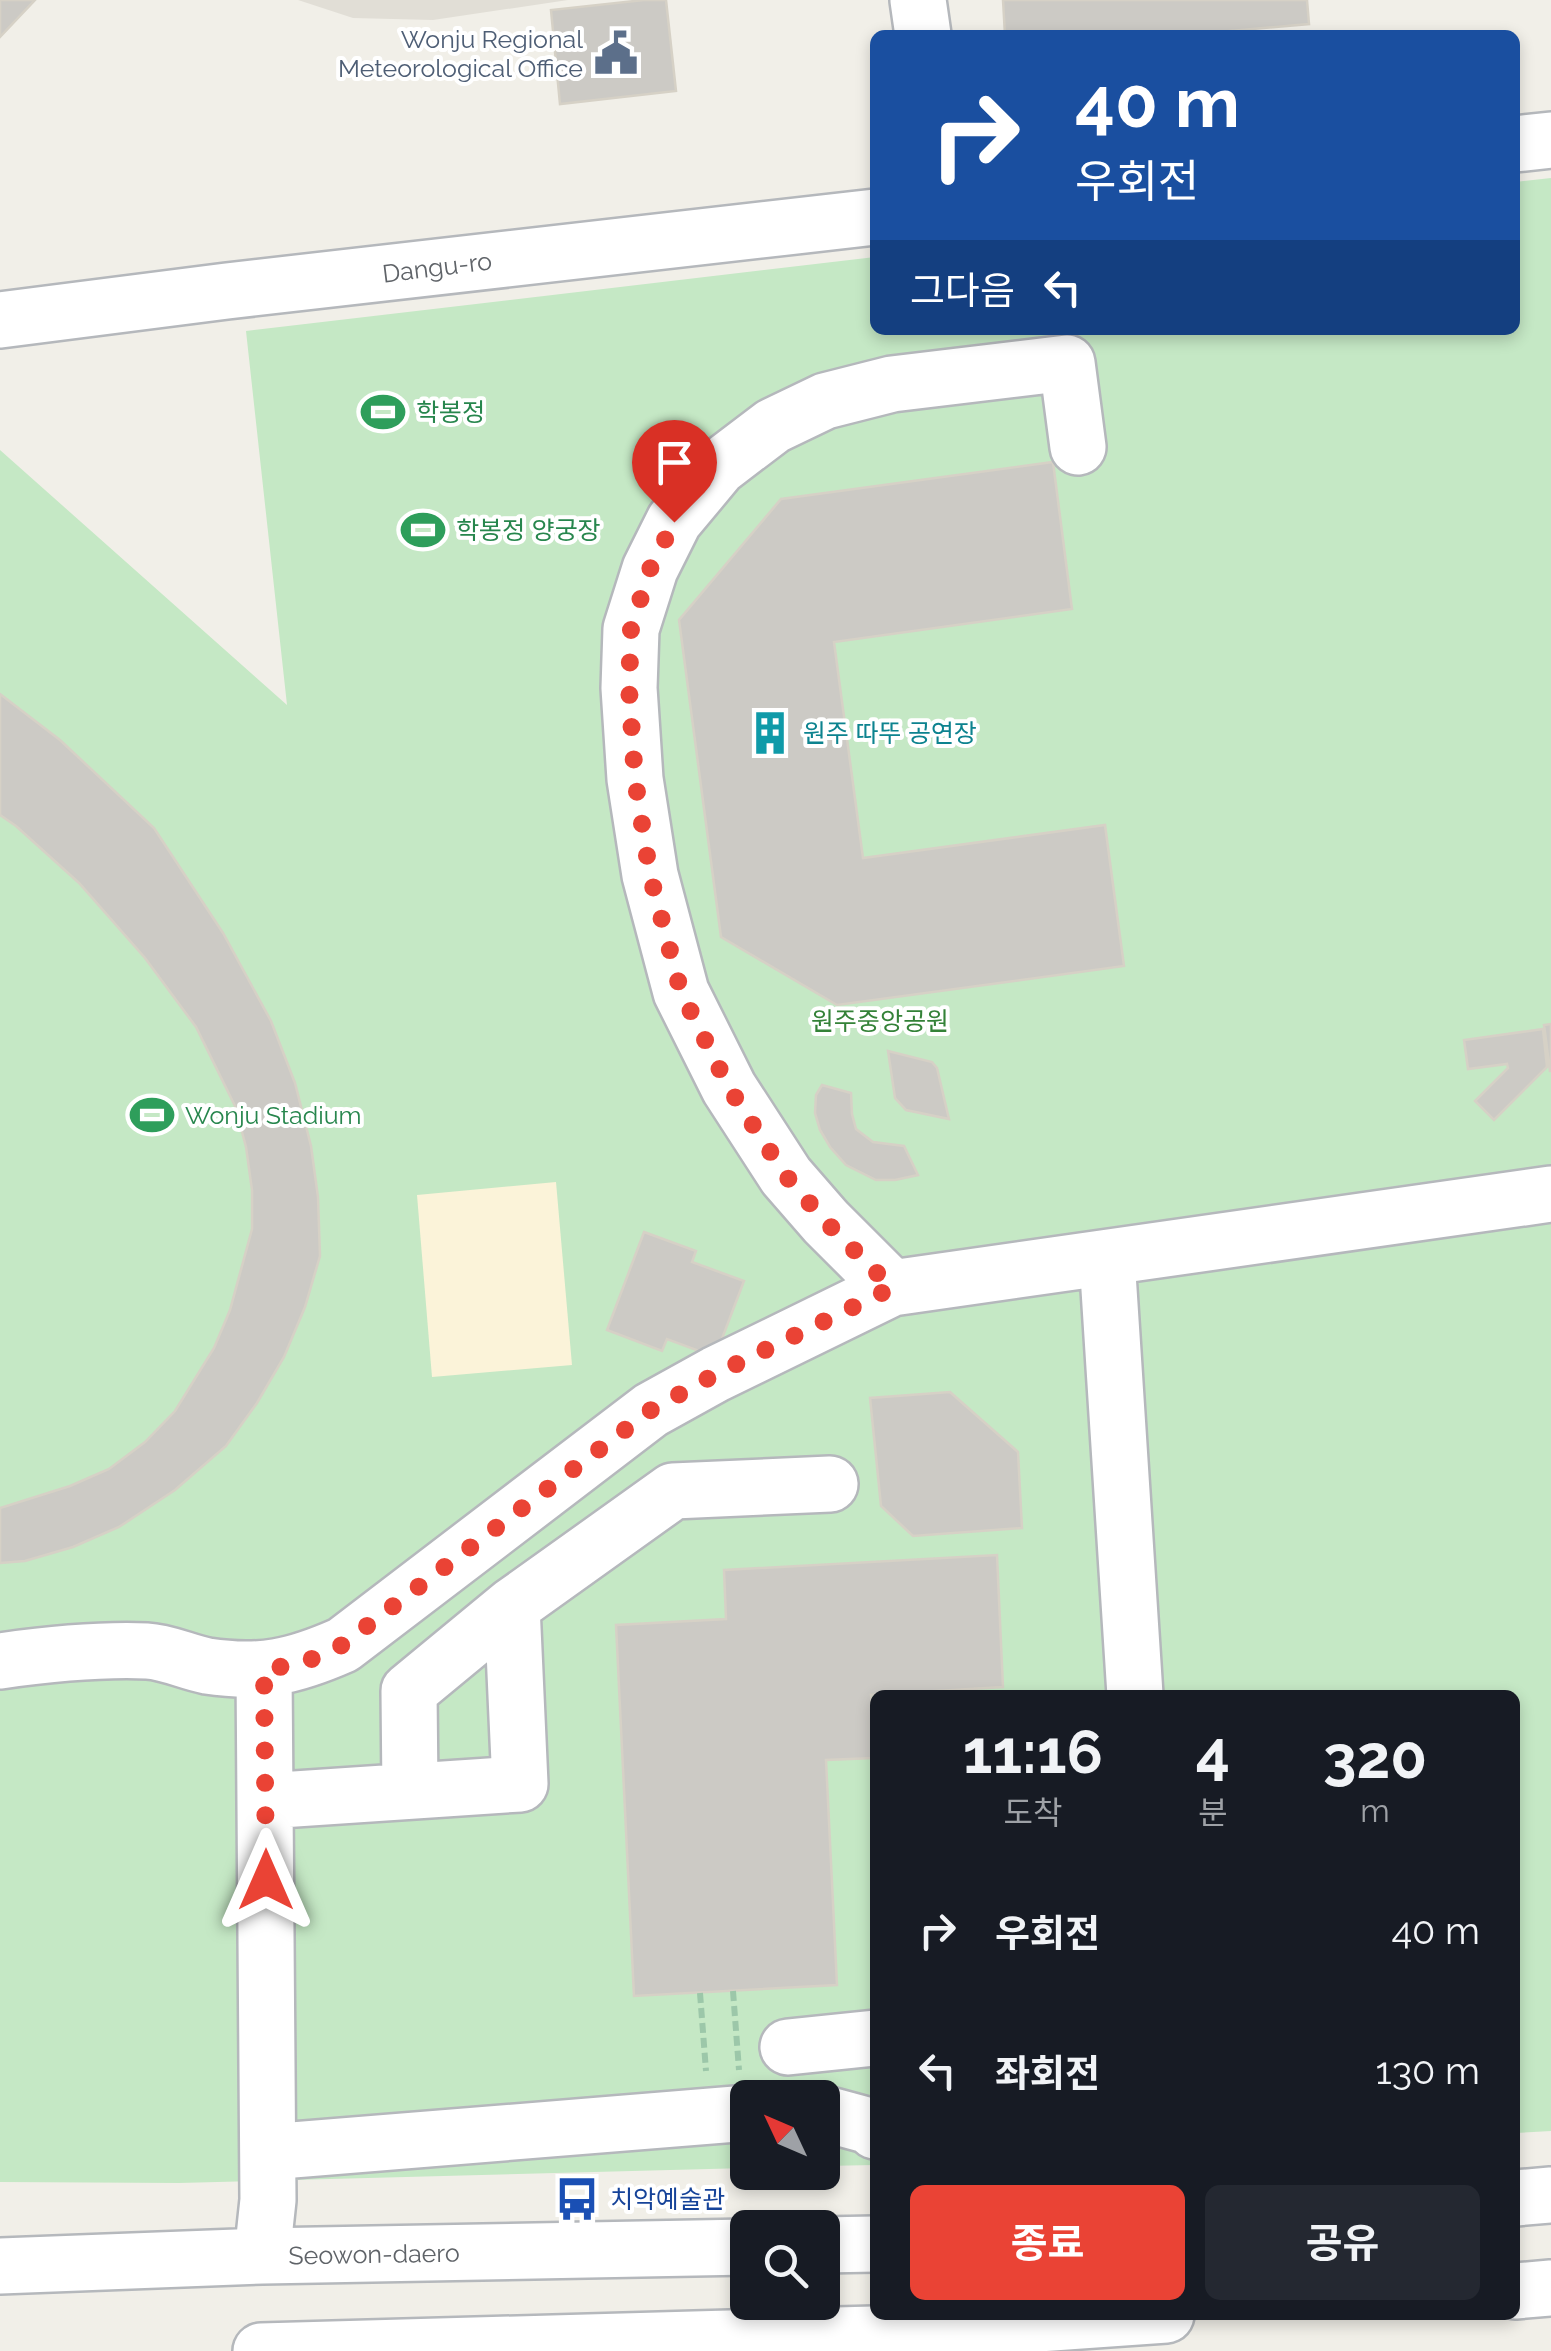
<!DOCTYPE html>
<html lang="ko">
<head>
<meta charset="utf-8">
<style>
	body { margin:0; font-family:Raleway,"Noto Sans KR",sans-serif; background:#242831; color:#f1f3f6; height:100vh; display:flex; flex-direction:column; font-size:38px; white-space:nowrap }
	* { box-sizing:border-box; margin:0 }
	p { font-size:32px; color:#9ea1a6 }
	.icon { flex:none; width:55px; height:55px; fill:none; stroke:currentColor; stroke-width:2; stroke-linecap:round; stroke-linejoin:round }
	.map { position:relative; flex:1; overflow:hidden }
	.side { position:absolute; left:870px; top:1690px; width:650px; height:630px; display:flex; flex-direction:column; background:#171b24; border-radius:15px; box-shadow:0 5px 15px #0003 }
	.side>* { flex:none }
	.top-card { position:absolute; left:870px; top:30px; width:650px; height:305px; border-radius:15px; box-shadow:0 5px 15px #0003; background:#1a4fa0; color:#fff; overflow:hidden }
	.needle { width:65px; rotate:314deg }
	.controls { position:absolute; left:730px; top:2080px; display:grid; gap:20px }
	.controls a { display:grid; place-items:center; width:110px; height:110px; border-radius:15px; background:#171b24; box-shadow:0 5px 15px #0003; font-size:50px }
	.pin { position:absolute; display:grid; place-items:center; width:85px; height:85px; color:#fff; margin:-102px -42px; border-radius:50% 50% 50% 0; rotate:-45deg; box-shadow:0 0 10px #0007 }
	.pin .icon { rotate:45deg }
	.me { position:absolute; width:110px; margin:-55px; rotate:0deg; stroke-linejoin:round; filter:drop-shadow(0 0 8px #0008) }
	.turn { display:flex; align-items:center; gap:35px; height:210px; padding:0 40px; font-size:45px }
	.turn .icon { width:130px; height:130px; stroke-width:2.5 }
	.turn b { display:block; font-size:70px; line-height:85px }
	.then { display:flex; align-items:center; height:95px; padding:0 40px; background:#0003; gap:20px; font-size:38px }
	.eta { display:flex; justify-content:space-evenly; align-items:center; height:170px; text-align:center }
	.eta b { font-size:60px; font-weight:700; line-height:70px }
	.button { display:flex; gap:20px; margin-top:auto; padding:20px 40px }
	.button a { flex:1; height:115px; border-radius:15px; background:#ea4335; color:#fff; font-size:40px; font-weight:700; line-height:115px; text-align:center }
	.button a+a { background:#242831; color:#f1f3f6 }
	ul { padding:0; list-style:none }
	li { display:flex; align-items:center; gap:30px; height:140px; padding:0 40px }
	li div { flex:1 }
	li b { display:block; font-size:38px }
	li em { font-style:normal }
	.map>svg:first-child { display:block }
</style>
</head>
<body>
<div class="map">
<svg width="1551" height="2351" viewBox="0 0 1551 2351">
	<rect width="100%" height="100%" fill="#f1efe8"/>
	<path fill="#e1ded6" d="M298 0H568L433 20 353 18Z"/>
	<path fill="#c5e8c5" d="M1551 178V2131L1515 2133V1695H875V2165L823 2166 822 2098H748L747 2168 179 2183 0 2182V450L287 705 246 331 875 257V330H1515V182Z"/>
	<path fill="#fbf3d9" d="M556 1182 572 1365 432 1377 417 1195Z"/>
	<path fill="#cccac5" stroke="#d6d1c6" stroke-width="2.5" d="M0 0H35L0 37Z
		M644 0H666L676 91 560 104 551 10Z
		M1003 0H1307L1309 24 1185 35H1005Z
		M1053 462 1072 609 834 642 863 858 1105 825 1124 966 837 1005 721 937 679 620 781 499Z
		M0 694 60 740 154 828 223 933 271 1021 295 1083 311 1146 318 1197 320 1256 305 1307 284 1357 257 1403 226 1446 175 1490 119 1527 73 1547 25 1561 0 1563V1508L70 1486 109 1469 145 1442 175 1411 214 1348 230 1310 252 1229V1190L246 1147 235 1106 196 1027 145 958 79 883 16 826 0 815Z
		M1551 1024V1071H1550L1544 1025Z
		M1543 1029 1547 1067 1494 1120 1475 1101 1508 1068 1507 1064 1468 1069 1464 1040Z
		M888 1051 932 1062 937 1068 949 1119 906 1110 895 1098Z
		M822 1085 851 1093 852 1114 856 1129 873 1142 904 1146 918 1175 895 1180H876L846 1165 830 1147 820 1130 815 1113 816 1095Z
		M644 1232 696 1251 692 1262 744 1281 715 1357 667 1339 662 1351 607 1330Z
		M950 1392 1018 1452 1022 1528 913 1536 881 1506 870 1398Z
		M997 1555 1003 1687 871 1695 874 1758 826 1760 837 1985 634 1996 616 1625 726 1619 724 1570Z"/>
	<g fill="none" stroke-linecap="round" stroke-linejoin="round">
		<g stroke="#b5b8bc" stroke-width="60">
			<path id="minor" d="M918 0 923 35
				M1515 144 1551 140
				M0 320 227 291 875 217
				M1107 1258 1135 1695
				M892 1288 826 1222 786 1176 729 1088 681 992 650 875 635 779 629 688 631 629 650 569 674 521 719 467 773 426 825 401 892 384 1067 363 1078 447
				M0 1661C49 1654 97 1649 147 1651 167 1652 187 1662 207 1666 261 1674 293 1667 343 1645L651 1410 716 1374 892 1288 1551 1194
				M410 1791 409 1691 512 1606
				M265 1801 520 1784 512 1606 673 1491 830 1484
				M788 2047 875 2038
				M822 2113 870 2126 875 2131
				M268 2152 748 2113
				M1515 2198 1551 2195
				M822 2245 875 2244
				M262 2256 268 2200 264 1670
				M0 2266 262 2256 748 2247
				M1515 2291 1551 2288
				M261 2351 911 2333 1166 2315"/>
		</g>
		<path stroke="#9cc7a9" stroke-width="6" stroke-dasharray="10 5" stroke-linecap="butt" d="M733 1991 739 2070
			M700 1993 706 2071"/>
		<use href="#minor" stroke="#fff" stroke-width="55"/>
	</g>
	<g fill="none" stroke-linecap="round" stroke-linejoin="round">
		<path stroke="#ea4335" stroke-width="18" stroke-dasharray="0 32.4" d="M266 1880 264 1670 305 1662 342 1645 651 1410 716 1374 892 1288 826 1222 786 1176 729 1088 681 992 650 875 635 779 629 688 631 629 650 569 674 522"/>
	</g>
	<defs>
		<g id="civic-bare" transform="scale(3.45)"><path d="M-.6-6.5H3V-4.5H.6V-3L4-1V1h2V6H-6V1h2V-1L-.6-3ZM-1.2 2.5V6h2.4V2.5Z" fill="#5c6f8a" stroke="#fff" stroke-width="2.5" paint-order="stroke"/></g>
		<g id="stadium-bare" transform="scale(3.45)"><path d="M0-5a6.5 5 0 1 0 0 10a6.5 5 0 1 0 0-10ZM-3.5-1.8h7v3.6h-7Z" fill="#2e9e5b" stroke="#fff" stroke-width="2.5" paint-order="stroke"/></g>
		<g id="building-bare" transform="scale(3.45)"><path d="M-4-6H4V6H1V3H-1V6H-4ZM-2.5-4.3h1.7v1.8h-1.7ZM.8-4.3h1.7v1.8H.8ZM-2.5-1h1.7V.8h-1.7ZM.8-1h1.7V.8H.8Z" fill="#0f9aa8" stroke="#fff" stroke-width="2.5" paint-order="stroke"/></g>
		<g id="bus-bare" transform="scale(3.45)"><path d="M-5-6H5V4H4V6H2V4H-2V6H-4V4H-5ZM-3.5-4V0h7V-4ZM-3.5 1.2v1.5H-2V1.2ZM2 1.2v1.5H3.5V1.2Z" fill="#1a4fb4" stroke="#fff" stroke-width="2.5" paint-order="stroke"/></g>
	</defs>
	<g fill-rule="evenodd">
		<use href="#civic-bare" x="616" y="53"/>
		<use href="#stadium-bare" x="383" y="412"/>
		<use href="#stadium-bare" x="423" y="530"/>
		<use href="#building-bare" x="770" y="733"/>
		<use href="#stadium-bare" x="152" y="1115"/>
		<use href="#bus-bare" x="577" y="2199"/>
	</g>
	<g text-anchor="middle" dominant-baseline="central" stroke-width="8" stroke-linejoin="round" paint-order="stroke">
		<g font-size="25" fill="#4e5e75" stroke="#fff" text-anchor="end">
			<text x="583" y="39">Wonju Regional<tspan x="583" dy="29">Meteorological Office</tspan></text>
		</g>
		<g font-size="25" fill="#5f6368" stroke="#fff">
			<text transform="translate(437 267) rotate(-7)">Dangu-ro</text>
			<text transform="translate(374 2254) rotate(-1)">Seowon-daero</text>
		</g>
		<g font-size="25" fill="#27864d" stroke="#fff" text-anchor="start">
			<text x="416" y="412">학봉정</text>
			<text x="456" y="530">학봉정 양궁장</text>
			<text x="185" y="1115">Wonju Stadium</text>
		</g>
		<g font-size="25" fill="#0d838f" stroke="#fff" text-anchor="start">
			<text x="803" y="733">원주 따뚜 공연장</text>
		</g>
		<g font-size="25" fill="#348238" stroke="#fff">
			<text x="880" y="1021">원주중앙공원</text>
		</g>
		<g font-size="25" fill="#164399" stroke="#fff" text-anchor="start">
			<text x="610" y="2199">치악예술관</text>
		</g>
	</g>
</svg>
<div class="controls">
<a><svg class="needle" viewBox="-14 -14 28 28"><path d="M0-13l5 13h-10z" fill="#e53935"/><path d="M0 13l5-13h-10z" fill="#9ea1a6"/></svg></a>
<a><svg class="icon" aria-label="search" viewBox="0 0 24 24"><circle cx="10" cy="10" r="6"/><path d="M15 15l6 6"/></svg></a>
</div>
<div class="pin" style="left:674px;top:522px;background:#d93025"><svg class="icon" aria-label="arrive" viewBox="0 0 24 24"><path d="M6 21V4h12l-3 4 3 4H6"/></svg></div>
<svg class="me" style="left:266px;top:1880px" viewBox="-20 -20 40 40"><path d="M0-17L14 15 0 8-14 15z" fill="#ea4335" stroke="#fff" stroke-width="4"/></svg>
<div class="top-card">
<div class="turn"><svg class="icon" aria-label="right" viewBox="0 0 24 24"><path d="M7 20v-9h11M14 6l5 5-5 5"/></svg><div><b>40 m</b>우회전</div></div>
<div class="then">그다음<svg class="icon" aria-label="left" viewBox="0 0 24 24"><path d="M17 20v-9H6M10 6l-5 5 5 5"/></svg></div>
</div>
<section class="side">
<div class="eta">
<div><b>11:16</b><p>도착</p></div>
<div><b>4</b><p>분</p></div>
<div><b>320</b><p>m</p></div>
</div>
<ul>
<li><svg class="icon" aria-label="right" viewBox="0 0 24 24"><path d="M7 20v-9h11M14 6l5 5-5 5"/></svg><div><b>우회전</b></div><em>40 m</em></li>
<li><svg class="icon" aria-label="left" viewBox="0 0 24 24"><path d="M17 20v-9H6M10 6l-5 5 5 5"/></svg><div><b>좌회전</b></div><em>130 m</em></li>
</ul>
<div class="button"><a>종료</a><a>공유</a></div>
</section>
</div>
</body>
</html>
